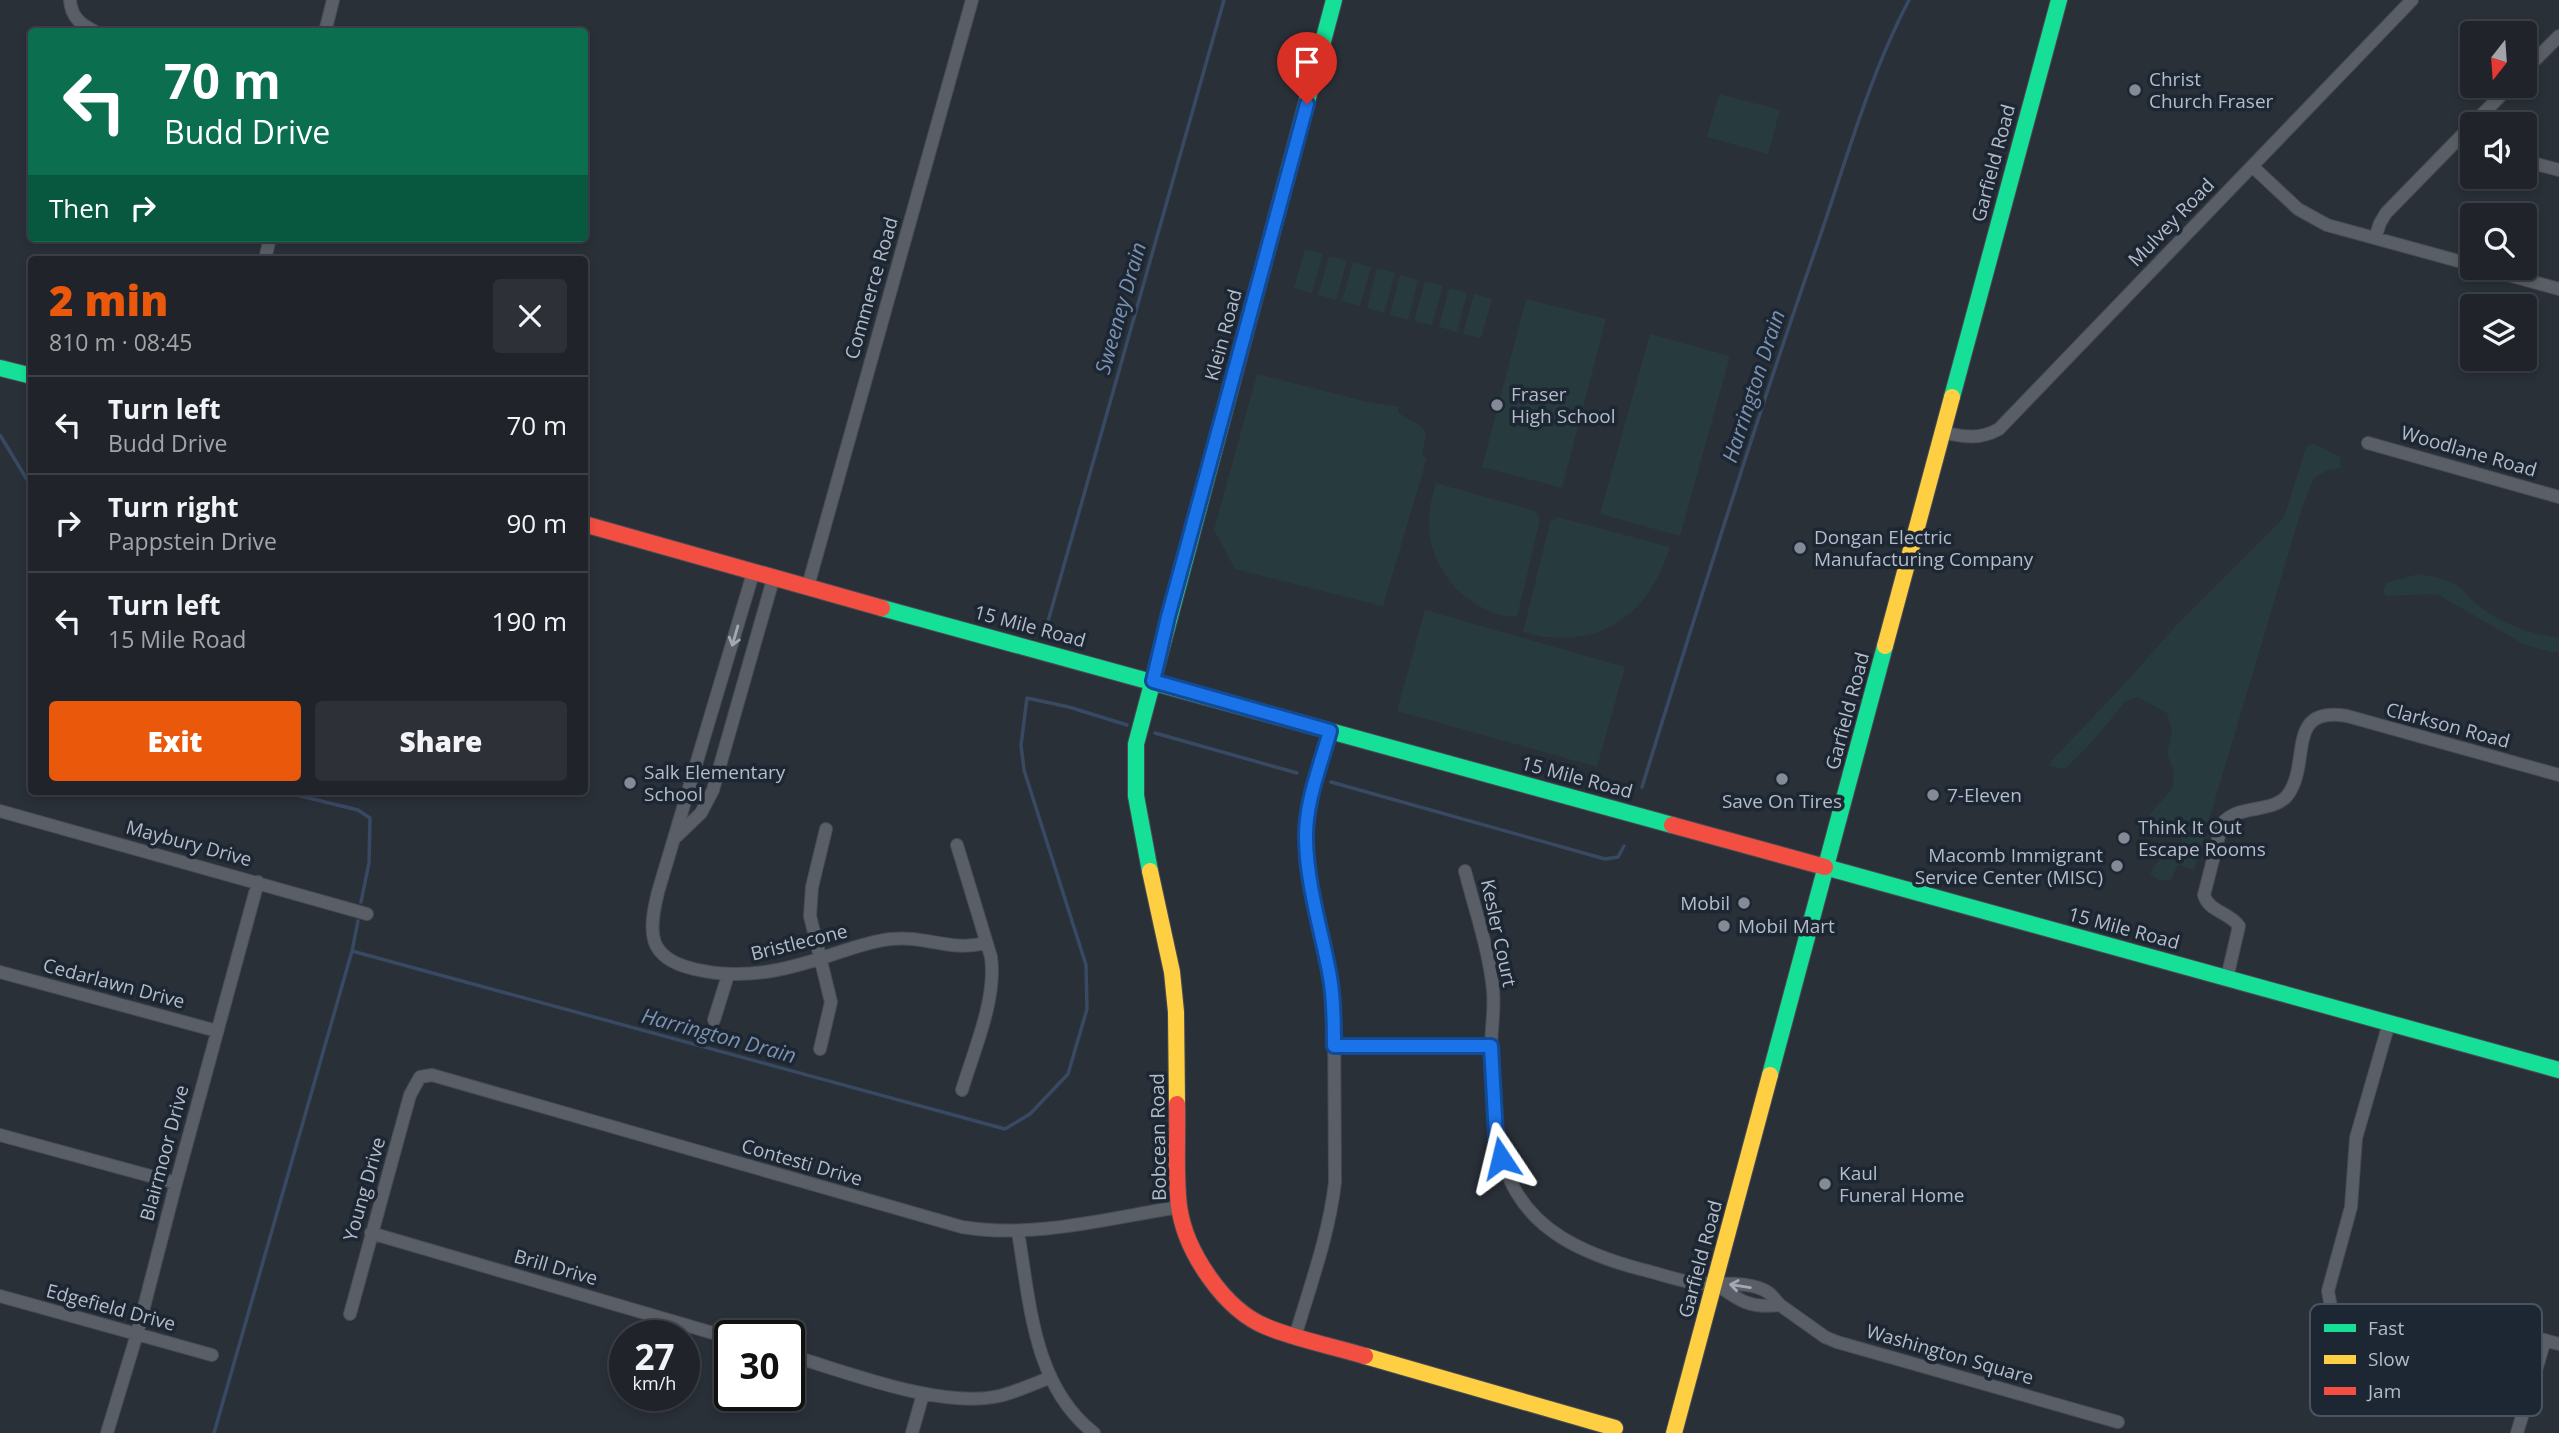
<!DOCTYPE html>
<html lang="en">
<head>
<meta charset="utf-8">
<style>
	body { margin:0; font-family:"Open Sans",sans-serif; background:#2d3036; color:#f1f3f6; height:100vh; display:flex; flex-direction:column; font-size:26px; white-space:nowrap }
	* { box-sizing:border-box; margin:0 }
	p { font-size:23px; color:#a2a4a8 }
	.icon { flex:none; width:38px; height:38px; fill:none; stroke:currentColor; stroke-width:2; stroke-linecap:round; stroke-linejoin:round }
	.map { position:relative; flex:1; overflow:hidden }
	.panel { position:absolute; left:28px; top:256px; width:560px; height:539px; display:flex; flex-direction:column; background:#20242a; border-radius:7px; box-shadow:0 4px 10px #0003,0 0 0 2px #3d4147 }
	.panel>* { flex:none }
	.hud { position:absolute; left:28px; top:28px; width:560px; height:214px; border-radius:7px; box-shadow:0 4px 10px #0003,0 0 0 2px #3d4147; background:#0b6e4f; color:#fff; overflow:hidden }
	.needle { width:46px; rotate:197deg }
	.buttons { position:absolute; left:2460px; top:21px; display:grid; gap:14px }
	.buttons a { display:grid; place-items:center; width:77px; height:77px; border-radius:7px; background:#20242a; box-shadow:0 4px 10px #0003,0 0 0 2px #3d4147; font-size:35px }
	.speed { position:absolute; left:609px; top:1320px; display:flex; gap:14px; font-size:35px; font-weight:700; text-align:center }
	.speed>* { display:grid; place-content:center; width:91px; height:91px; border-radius:50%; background:#20242a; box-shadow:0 4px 10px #0003,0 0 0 2px #3d4147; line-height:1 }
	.speed small { font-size:18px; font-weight:400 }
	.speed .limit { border:4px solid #111; border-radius:10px; background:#fff; color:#111 }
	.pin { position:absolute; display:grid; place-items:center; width:60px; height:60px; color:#fff; margin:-72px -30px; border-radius:50% 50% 50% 0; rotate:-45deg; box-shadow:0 0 7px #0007 }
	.pin .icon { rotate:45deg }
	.me { position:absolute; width:77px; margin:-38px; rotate:350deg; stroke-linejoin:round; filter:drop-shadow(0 0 5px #0008) }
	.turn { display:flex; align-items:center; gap:24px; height:147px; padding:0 21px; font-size:32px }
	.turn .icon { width:91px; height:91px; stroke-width:2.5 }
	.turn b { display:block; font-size:49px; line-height:60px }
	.then { display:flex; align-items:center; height:66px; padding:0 21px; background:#0003; gap:14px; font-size:26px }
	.round { display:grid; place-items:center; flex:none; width:74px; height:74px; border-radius:7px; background:#2d3036 }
	.overview { display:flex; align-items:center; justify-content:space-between; height:119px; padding:0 21px }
	h1 { font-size:42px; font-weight:800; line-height:52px; color:#ea580c }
	.button { display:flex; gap:14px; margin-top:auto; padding:14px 21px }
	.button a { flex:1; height:80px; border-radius:7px; background:#ea580c; color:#fff; font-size:28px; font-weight:800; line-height:80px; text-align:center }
	.button a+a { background:#2d3036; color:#f1f3f6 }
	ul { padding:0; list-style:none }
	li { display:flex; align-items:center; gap:21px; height:98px; padding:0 21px; border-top:2px solid #3d4147 }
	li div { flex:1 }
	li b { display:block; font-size:26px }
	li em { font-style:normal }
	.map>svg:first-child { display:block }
</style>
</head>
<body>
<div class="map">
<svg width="2559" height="1433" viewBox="0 0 2559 1433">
	<rect width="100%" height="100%" fill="#2a3038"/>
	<path fill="#273a3e" d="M1719 94 1780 110 1768 154 1707 137Z
		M1305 249 1323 254 1312 293 1294 288Z
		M1329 256 1347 261 1336 300 1318 295Z
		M1353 262 1371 267 1360 306 1342 301Z
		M1377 268 1395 273 1384 313 1367 308Z
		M1400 275 1418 280 1408 320 1390 315Z
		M1425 281 1443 286 1432 325 1414 321Z
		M1449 288 1467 293 1457 332 1439 327Z
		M1474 294 1492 299 1481 338 1463 334Z
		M1526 299 1606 319 1562 488 1482 467Z
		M1650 334 1730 356 1680 536 1600 514Z
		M1257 374 1372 403 1399 407 1398 412C1408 421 1418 421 1426 432L1422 456 1427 458 1383 606 1235 569 1214 530Z
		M2313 443 2340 457 2341 468 2328 470 2314 478 2302 508 2194 870 2178 864 2171 880H2159L2150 874C2158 859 2167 851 2182 845L2180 831 2168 830 2155 839 2144 830 2148 816 2172 789 2174 771 2167 754 2172 730 2167 713 2138 697 2126 701 2090 744 2065 769 2050 766 2051 761 2118 691 2173 629 2278 524 2285 515 2306 447Z
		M1436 483 1535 511 1540 519 1517 617C1508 616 1498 615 1490 611 1456 598 1430 563 1429 526 1428 512 1432 497 1436 483Z
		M1557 517 1670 547C1649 617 1596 653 1523 632L1550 522Z
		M2418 574C2431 577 2445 578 2456 585 2464 590 2470 598 2477 604 2499 623 2530 634 2559 638V652H2550L2523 644 2437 594 2386 596 2383 592 2386 583Z
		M1425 610 1625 667 1597 767 1397 711Z"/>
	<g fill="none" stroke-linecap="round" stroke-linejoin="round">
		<path stroke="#384963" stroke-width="3.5" d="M0 435 32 488
			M1047 625 1224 0
			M1155 733 1297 773
			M1331 782 1605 859 1618 857 1624 846
			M1642 787C1698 606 1754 426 1816 248 1845 165 1868 78 1909 0
			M280 791 358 810 370 818 369 863 361 902
			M352 951 1005 1129 1030 1114 1068 1074 1087 1009 1086 965 1024 770 1021 745 1027 698 1069 707 1127 725
			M214 1433 352 951 358 921"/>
		<g stroke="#484c53" stroke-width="14">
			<path id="street" d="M70 0C71 17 81 25 96 32
				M325 32 333 0
				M2525 70 2559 36
				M2525 161 2559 170
				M2252 166 2298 209 2327 225 2473 265
				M2375 238 2380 223 2386 213 2510 86
				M265 259 270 238
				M2482 268 2559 289
				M1942 432C1963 437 1980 440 1999 429L2412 0
				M2368 443 2559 497
				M754 570 658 892C648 933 647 958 694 969 744 981 787 970 834 954 853 948 871 941 891 939 925 935 950 952 986 943
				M808 586 972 0
				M0 811 367 914
				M677 836 701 813 713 790 774 576
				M957 845 991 957C997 998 974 1050 962 1090
				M1465 871C1475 910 1489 950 1493 990 1495 1010 1491 1029 1491 1049 1492 1174 1509 1234 1640 1269 1658 1273 1678 1281 1696 1283 1718 1285 1751 1280 1769 1293 1773 1296 1777 1302 1780 1305 1750 1309 1738 1300 1715 1283
				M0 972 217 1031
				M2227 978 2239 926C2229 912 2209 912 2204 895L2222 824C2236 804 2271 814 2287 796 2312 764 2284 705 2347 716L2559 775
				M714 1020 728 975
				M2389 1023 2356 1138 2351 1207 2328 1291 2331 1307C2345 1318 2356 1323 2374 1326L2453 1316 2559 1344
				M1334 1046 1491 1047
				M820 1049 831 1002 810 916 812 887 826 829
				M0 1135 176 1183
				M1018 1232C1030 1302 1033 1386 1094 1433
				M371 1233 730 1338
				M0 1296 212 1355
				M1780 1305 1825 1337 1837 1342 2118 1422
				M350 1314 410 1095 420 1077 432 1075 962 1227C1033 1239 1109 1218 1179 1207
				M1295 1337C1310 1286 1329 1235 1335 1182L1334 1007 1331 979 1308 867 1306 840 1313 789 1330 731
				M789 1355C847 1372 940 1409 999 1396 1016 1392 1033 1384 1049 1378
				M107 1433 137 1334 176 1183 258 882
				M912 1433 923 1394
				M2517 1433 2545 1340"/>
		</g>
		<g stroke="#484c53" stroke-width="18">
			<path id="fast" d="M0 368 32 376
				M1952 397 2059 0
				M882 608 1672 825
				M1825 867 2559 1070
				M1150 871 1136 796V744L1334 0
				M1770 1075 1885 646"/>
		</g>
		<g stroke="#484c53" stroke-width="18">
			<path id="slow" d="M1885 646 1952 397
				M1150 871 1172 972 1176 1012 1177 1104
				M1365 1356 1615 1428
				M1674 1433 1770 1075"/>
		</g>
		<g stroke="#484c53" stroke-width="18">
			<path id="jam" d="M584 524 882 608
				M1672 825 1825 867
				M1177 1104C1178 1138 1175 1173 1179 1206 1185 1251 1224 1310 1267 1327 1298 1340 1333 1346 1365 1356"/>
		</g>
		<use href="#street" stroke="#5a5e66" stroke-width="12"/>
		<use href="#fast" stroke="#16e098" stroke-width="16"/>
		<use href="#slow" stroke="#ffcf43" stroke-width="16"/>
		<use href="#jam" stroke="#f24e42" stroke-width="16"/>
	</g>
	<defs><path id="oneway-shaft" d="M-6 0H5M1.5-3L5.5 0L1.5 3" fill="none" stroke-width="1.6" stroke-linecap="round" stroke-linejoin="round" transform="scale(1.75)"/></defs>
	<g stroke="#a2a9b5">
		<use href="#oneway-shaft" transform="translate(735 636) rotate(106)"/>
		<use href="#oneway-shaft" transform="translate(1740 1286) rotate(-171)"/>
	</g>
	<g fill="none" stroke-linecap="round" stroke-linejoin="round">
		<g stroke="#114b97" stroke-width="18">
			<path id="route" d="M1307 104 1168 617 1153 681 1330 731C1320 767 1305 803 1306 840 1307 886 1322 932 1330 977 1334 1000 1334 1023 1334 1046H1491L1496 1136 1501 1158"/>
		</g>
		<use href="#route" stroke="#1a73e8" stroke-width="12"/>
	</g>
	<g fill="#848b96" stroke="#1d2633" stroke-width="2.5">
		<circle cx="2135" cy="90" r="7"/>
		<circle cx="1497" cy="405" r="7"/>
		<circle cx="1800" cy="548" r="7"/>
		<circle cx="1782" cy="779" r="7"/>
		<circle cx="630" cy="783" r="7"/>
		<circle cx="1933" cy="795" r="7"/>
		<circle cx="2124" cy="838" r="7"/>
		<circle cx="2117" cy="866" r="7"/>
		<circle cx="1744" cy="903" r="7"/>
		<circle cx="1724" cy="926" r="7"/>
		<circle cx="1825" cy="1184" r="7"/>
	</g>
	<g text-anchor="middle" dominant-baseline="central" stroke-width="7" stroke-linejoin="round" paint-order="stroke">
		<g font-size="19" fill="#b4bcc9" stroke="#1d2633" text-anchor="start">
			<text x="2149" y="79">Christ<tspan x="2149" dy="22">Church Fraser</tspan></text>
			<text x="1511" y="394">Fraser<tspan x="1511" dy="22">High School</tspan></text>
			<text x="1814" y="537">Dongan Electric<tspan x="1814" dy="22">Manufacturing Company</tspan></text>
			<text x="644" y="772">Salk Elementary<tspan x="644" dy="22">School</tspan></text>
			<text x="1947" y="795">7-Eleven</text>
			<text x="1782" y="801" text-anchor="middle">Save On Tires</text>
			<text x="2138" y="827">Think It Out<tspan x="2138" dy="22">Escape Rooms</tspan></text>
			<text x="2103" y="855" text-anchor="end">Macomb Immigrant<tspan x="2103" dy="22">Service Center (MISC)</tspan></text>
			<text x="1730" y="903" text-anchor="end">Mobil</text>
			<text x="1738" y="926">Mobil Mart</text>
			<text x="1839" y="1173">Kaul<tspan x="1839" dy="22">Funeral Home</tspan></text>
		</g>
		<g font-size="19" fill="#b4bcc9" stroke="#1d2633">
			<text transform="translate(1993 163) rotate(-75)">Garfield Road</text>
			<text transform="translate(2171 222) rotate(-46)">Mulvey Road</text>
			<text transform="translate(871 288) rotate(-74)">Commerce Road</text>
			<text transform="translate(1223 335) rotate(-75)">Klein Road</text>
			<text transform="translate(2469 451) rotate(16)">Woodlane Road</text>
			<text transform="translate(1030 626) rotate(15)">15 Mile Road</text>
			<text transform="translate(1847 711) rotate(-75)">Garfield Road</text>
			<text transform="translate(2448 725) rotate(15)">Clarkson Road</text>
			<text transform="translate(1577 777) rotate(15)">15 Mile Road</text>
			<text transform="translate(189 843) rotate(15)">Maybury Drive</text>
			<text transform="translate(2124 928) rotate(15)">15 Mile Road</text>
			<text transform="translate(1499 933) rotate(78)">Kesler Court</text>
			<text transform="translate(799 942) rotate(-14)">Bristlecone</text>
			<text transform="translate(114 983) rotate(15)">Cedarlawn Drive</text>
			<text transform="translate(1158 1137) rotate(-91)">Bobcean Road</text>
			<text transform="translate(164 1153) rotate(-75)">Blairmoor Drive</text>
			<text transform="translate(802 1162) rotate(16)">Contesti Drive</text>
			<text transform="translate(364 1189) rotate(-74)">Young Drive</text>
			<text transform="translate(1700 1259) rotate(-75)">Garfield Road</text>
			<text transform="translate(556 1267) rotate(16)">Brill Drive</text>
			<text transform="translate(111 1307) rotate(15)">Edgefield Drive</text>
			<text transform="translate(1950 1354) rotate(16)">Washington Square</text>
		</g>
		<g font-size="21" font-style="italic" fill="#7c92b1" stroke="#1d2633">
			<text transform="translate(1120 308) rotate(-74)">Sweeney Drain</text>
			<text transform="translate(1753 386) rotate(-72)">Harrington Drain</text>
			<text transform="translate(719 1035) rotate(15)">Harrington Drain</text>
		</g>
	</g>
	<rect x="2310" y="1304" width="232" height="112" rx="10" fill="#1d2633" stroke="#4a5360" stroke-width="2"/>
	<rect x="2324" y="1324" width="32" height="8" fill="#16e098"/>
	<rect x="2324" y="1355" width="32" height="9" fill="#ffcf43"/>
	<rect x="2324" y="1387" width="32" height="8" fill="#f24e42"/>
	<g font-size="19" fill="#b4bcc9">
		<text x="2368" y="1335">Fast</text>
		<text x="2368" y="1366">Slow</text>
		<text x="2368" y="1398">Jam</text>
	</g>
</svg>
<div class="buttons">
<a><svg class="needle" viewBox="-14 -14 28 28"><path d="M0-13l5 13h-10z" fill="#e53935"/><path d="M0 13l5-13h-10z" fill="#a2a4a8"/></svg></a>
<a><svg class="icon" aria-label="sound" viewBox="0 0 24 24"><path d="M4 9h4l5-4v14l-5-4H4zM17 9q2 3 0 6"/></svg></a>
<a><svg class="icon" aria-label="search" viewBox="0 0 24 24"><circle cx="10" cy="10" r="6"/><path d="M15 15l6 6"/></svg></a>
<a><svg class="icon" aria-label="layers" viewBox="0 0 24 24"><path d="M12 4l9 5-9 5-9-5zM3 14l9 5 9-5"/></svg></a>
</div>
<div class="speed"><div>27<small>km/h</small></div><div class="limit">30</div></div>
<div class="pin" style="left:1307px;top:104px;background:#d93025"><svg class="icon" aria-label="arrive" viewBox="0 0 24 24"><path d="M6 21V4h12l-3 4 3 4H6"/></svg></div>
<svg class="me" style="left:1501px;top:1158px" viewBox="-20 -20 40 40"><path d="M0-17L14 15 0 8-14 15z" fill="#1a73e8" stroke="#fff" stroke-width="4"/></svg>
<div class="hud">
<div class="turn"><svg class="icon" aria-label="left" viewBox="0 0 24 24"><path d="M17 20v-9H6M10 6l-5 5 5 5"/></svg><div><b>70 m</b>Budd Drive</div></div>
<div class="then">Then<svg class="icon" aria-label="right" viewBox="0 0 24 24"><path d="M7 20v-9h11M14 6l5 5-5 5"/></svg></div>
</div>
<section class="panel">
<div class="overview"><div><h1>2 min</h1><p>810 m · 08:45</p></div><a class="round"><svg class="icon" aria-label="close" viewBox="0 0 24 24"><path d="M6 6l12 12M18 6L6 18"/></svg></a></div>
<ul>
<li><svg class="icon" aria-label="left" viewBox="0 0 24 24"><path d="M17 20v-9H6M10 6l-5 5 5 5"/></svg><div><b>Turn left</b><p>Budd Drive</p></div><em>70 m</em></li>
<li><svg class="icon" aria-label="right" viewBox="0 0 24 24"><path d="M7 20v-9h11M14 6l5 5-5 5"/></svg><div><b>Turn right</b><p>Pappstein Drive</p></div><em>90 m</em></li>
<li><svg class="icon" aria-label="left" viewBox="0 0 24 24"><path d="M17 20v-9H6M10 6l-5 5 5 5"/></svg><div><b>Turn left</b><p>15 Mile Road</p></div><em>190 m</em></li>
</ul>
<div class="button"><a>Exit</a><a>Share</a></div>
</section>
</div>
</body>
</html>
